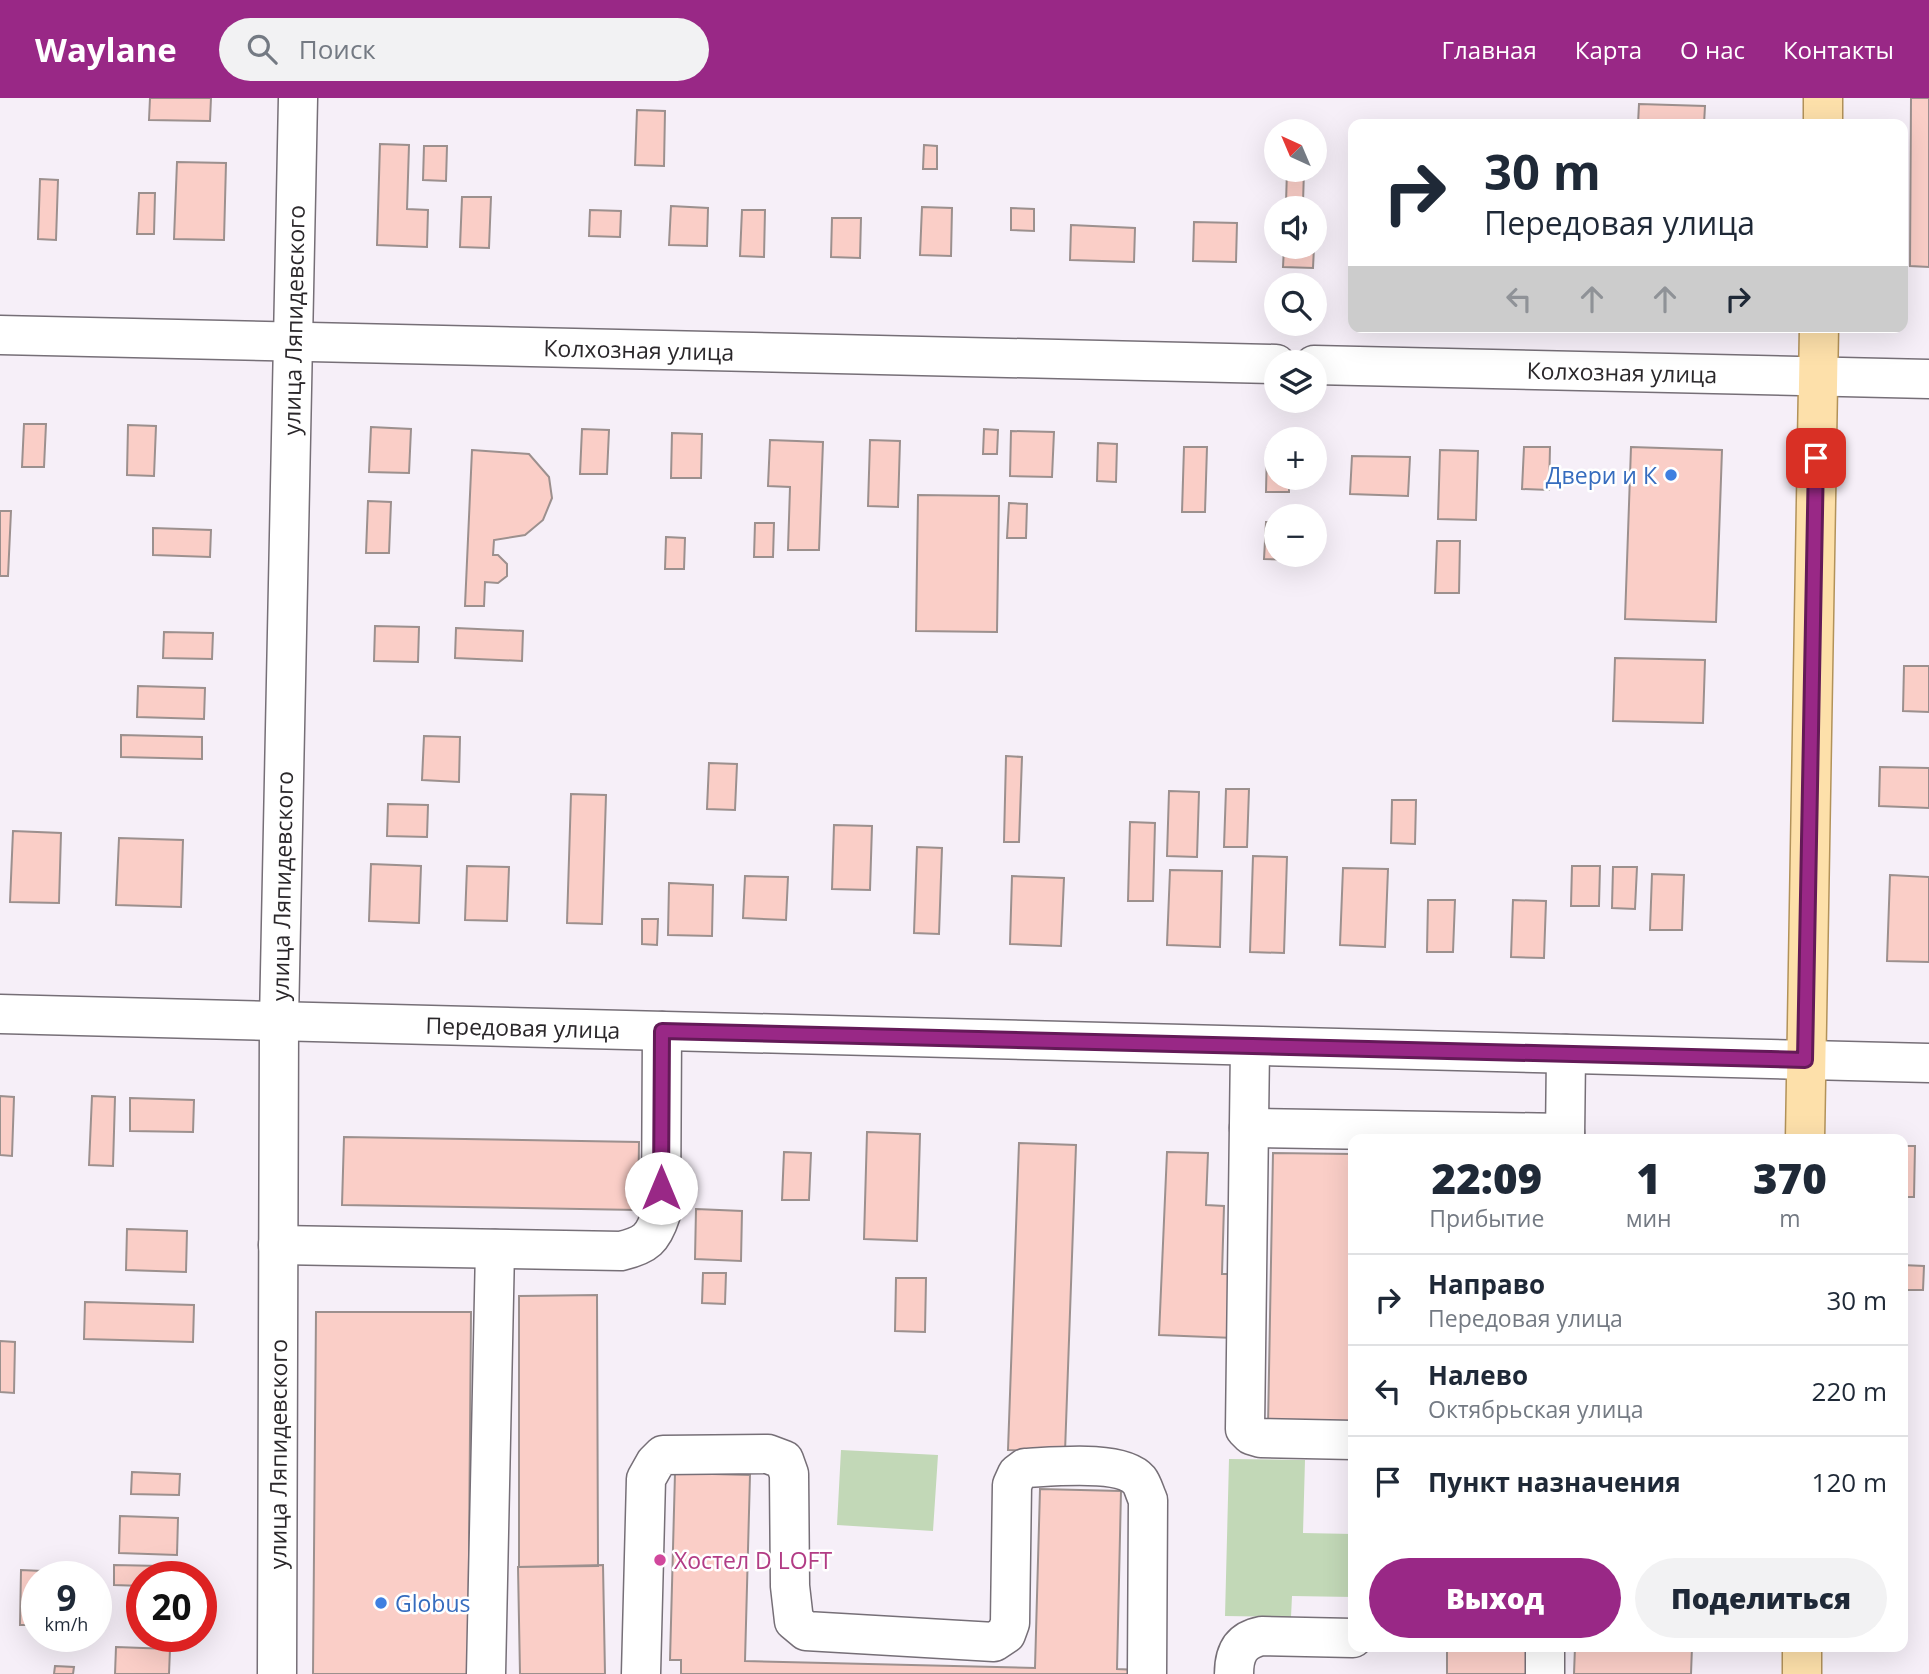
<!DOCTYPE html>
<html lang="ru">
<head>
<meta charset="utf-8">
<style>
	body { margin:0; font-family:"Open Sans",sans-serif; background:#f2f2f3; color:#1f2937; height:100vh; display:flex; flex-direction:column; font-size:26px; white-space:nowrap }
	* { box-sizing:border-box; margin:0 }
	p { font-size:23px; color:#747a83 }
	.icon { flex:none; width:38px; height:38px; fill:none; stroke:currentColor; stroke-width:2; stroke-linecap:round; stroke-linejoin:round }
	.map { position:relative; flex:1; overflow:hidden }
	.side { position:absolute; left:1348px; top:1036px; width:560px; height:518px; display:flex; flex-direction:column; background:#fff; border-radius:14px; box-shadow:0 7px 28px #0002 }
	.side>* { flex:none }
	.guide { position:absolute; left:1348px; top:21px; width:560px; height:214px; border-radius:14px; box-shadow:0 7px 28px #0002; background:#fff; color:#1f2937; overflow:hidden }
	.needle { width:46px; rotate:316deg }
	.fabs { position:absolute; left:1264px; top:21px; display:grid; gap:14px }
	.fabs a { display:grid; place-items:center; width:63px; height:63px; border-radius:50%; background:#fff; box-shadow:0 7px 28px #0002; font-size:35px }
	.speed { position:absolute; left:21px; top:1463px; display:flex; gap:14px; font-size:35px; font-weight:700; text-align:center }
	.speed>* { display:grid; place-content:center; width:91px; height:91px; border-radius:50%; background:#fff; box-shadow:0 7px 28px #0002; line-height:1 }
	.speed small { font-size:18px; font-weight:400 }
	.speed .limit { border:10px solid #d22; background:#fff; color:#111 }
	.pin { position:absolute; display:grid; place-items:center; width:60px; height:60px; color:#fff; margin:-30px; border-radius:14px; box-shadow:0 4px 10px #0006 }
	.me { position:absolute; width:77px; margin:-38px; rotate:0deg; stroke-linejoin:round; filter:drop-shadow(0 0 5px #0008) }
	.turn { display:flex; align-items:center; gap:24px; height:147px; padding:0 21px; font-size:32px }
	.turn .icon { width:91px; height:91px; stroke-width:2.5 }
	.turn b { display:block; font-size:49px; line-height:60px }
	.lanes { display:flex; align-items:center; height:66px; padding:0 21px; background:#0003; justify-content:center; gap:35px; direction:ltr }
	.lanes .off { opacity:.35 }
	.eta { display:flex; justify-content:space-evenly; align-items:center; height:119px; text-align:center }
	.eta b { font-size:42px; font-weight:800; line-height:49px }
	.primary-button { display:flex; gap:14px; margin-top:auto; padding:14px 21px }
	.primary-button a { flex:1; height:80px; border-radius:42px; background:#992886; color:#fff; font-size:28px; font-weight:800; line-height:80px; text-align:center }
	.primary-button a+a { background:#f2f2f3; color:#1f2937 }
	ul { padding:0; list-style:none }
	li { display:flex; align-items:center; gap:21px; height:91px; padding:0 21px; border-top:2px solid #e0e1e3 }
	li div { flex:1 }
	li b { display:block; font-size:26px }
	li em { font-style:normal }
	header { display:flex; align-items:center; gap:42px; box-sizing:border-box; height:98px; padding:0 35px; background:#992886; color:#fff }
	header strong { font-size:33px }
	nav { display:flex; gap:38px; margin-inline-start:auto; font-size:24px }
	.search { width:490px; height:63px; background:#f2f2f3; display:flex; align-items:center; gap:18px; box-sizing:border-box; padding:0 24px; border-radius:38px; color:#747a83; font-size:26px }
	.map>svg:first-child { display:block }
</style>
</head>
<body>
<header>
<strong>Waylane</strong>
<div class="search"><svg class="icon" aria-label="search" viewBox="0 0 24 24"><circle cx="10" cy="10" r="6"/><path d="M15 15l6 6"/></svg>Поиск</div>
<nav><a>Главная</a><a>Карта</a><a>О нас</a><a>Контакты</a></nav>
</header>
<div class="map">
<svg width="1929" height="1576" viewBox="0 0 1929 1576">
	<rect width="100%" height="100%" fill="#f6eff8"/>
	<path fill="#c2d8b7" d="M841 1352 938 1357 933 1433 837 1427Z
		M1229 1361 1305 1362 1303 1435 1353 1436V1499L1292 1498 1291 1519 1225 1518Z"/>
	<path fill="#facec7" stroke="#9c908e" stroke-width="2" d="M150 0H211L210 23 149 22Z
		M1911 0H1929V169L1910 168Z
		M1639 6 1705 8 1704 26H1638Z
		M637 12 665 13 664 68 635 67Z
		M380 46 409 47 407 111 428 112 427 149 377 147Z
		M924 47 937 48V71H923Z
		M424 48H447L446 83 423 82Z
		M177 64 226 65 224 142 174 141Z
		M1287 72H1304L1303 105H1286Z
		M40 81 58 82 56 142 38 141Z
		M139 95H155L154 136H137Z
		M462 99H491L489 150 460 149Z
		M671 108 708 110 707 148 669 147Z
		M922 109 952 110 951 158 920 157Z
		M1011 110 1034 111V133L1011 132Z
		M590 112 621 113 620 139 589 138Z
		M742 112H765L764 159 740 158Z
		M832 120H861L860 160 831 159Z
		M1194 124 1237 125 1236 164 1193 163Z
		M1071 127 1135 130 1134 164 1070 162Z
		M1284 149H1314L1313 170 1283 169Z
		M24 326H46L44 369H22Z
		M128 327 156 328 154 378 127 377Z
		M371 329 411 331 409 375 369 374Z
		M582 331 609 332 607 376H580Z
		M984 331 998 332 997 356H983Z
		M1011 333 1054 334 1052 379 1010 378Z
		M672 335 702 336 701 380H671Z
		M770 342 823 344 819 452H788L790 389 768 388Z
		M870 342 900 343 898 409 868 408Z
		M1098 345 1117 346 1116 384 1097 383Z
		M1184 349H1207L1205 414H1182Z
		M1524 349H1550L1549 392 1522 391Z
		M1631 349 1722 352 1716 524 1625 521Z
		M1267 350H1276V380H1289V394H1266Z
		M472 352 529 356 549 379 552 400 543 422 525 437 494 442 493 457H498L507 466V478L498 485 485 484 484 508H465Z
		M1440 352 1478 353 1476 422 1438 421Z
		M1352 358 1410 359 1408 398 1350 396Z
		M918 397 999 398 997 534 916 533Z
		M368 403 391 404 389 455H366Z
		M1009 405 1027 406 1026 440H1007Z
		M0 413H11L8 478H0Z
		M1266 424 1276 425V457H1302L1301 462 1264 461Z
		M755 425H774L773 459H754Z
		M153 430 211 432 210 459 153 457Z
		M666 439 685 440 684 471H665Z
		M1437 443H1460L1459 495H1435Z
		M375 528 419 529 418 564 374 563Z
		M456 530 523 533 522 563 455 560Z
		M164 534 213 535 212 561 163 560Z
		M1615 560 1705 562 1703 625 1613 623Z
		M1904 568H1929V614L1903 613Z
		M138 588 205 590 204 621 137 619Z
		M121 637 202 639V661L121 659Z
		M424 638 460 639 459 684 422 682Z
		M1006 658 1022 659 1019 744H1004Z
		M709 665 737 666 735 712 707 711Z
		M1880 669 1929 670V710L1879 708Z
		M1226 691H1249L1247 749H1224Z
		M1169 693 1199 694 1197 759 1167 758Z
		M571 696 606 697 602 826 567 825Z
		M1392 702H1416L1415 746 1391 745Z
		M388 706 428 707 427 739 387 738Z
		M1130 724 1155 725 1153 803H1128Z
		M834 727 872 728 870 792 832 791Z
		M13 733 61 735 59 805 10 804Z
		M119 740 183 742 181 809 116 807Z
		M917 749 942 750 939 836 914 835Z
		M1253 758 1287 759 1284 855 1250 854Z
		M371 766 421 768 419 825 369 823Z
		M467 768 509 769 507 823 465 822Z
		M1572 768H1600L1599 808H1571Z
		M1613 769H1637L1635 811 1612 810Z
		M1343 770 1388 771 1385 849 1340 847Z
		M1170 772 1222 773 1220 849 1167 847Z
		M1652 776 1684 777 1682 832H1650Z
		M1890 777 1929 779V864L1887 863Z
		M745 778 788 779 786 822 743 820Z
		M1012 778 1064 780 1061 848 1010 846Z
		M669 785 713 787 712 838 668 837Z
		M1428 802H1455L1453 854H1427Z
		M1513 802 1546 803 1544 860 1511 859Z
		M642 821H658L657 847 642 846Z
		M0 998 14 999 12 1058 0 1057Z
		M92 998 115 999 113 1068 89 1067Z
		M130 1000 194 1002 193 1034 130 1033Z
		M867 1034 920 1036 917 1143 864 1141Z
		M344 1039 639 1044 638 1112 342 1107Z
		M1019 1045 1076 1047 1065 1354 1008 1352Z
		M1902 1048H1915L1914 1099H1902Z
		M784 1054 811 1055 809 1102H782Z
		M1167 1054 1208 1055 1206 1107 1224 1108 1222 1176H1236L1234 1240 1159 1237Z
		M1273 1055 1353 1056V1329L1268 1328Z
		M696 1111 742 1113 741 1163 695 1161Z
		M127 1131 187 1133 186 1174 126 1172Z
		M1902 1167 1924 1168 1923 1192H1902Z
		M703 1175H726L725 1206 702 1205Z
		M896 1180H926L925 1234 895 1233Z
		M597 1197 598 1468 519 1469V1198Z
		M85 1204 194 1207 193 1244 84 1241Z
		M316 1214H471L468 1576H313Z
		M0 1243 15 1244 14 1295 0 1294Z
		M132 1374 180 1376 179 1397 131 1396Z
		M675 1375 750 1377 745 1563 1035 1570 1040 1391 1121 1393 1117 1571 1139 1572V1576H681V1562H670Z
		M120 1418 178 1420 177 1457 119 1455Z
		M114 1467 161 1468 160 1479H142V1488L114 1487Z
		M603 1467 605 1576H520L518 1469Z
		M21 1472 42 1473 41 1479H37V1527H20Z
		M116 1549 170 1551 169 1576H115Z
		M1447 1549H1526V1576H1447Z
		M1575 1549H1692L1691 1576H1574Z
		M55 1568 74 1569 73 1576H54Z"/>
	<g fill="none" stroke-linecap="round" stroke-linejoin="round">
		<g stroke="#766f77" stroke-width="41">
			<g id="minor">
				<path id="s1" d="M0 237 1276 266"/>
				<path id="s2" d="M1314 267 1929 281"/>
				<path id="s3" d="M0 916 1929 965"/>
				<path d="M1250 949 1245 1331 1251 1337 1261 1340 1353 1342"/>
				<path d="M1249 1030 1565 1035"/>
				<path d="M1565 1041 1566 956"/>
				<path d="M278 1147 621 1153C646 1147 653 1141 661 1116L662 933"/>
				<path id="s4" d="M277 1576 279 923 298 0"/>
				<path d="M486 1576 495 1151"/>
				<path d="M641 1576 646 1381 655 1365 663 1357 768 1356 784 1362 789 1376 790 1488 794 1523 806 1533 994 1544 1006 1536 1010 1525 1012 1387 1017 1376 1025 1370C1051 1369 1121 1361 1139 1382 1143 1387 1145 1396 1148 1402L1147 1576"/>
				<path d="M1234 1576C1234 1555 1241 1542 1262 1538L1353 1540"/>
				<path d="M1545 1576V1549"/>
			</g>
		</g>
		<g stroke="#b29259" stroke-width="41">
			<path id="major" d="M1823 26V0
				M1805 1041 1819 229
				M1802 1576V1549"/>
		</g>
		<use href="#minor" stroke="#fff" stroke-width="38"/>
		<use href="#major" stroke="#fde0aa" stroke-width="38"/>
	</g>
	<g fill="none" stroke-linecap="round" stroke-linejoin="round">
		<g stroke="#631a57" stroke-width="18">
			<path id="route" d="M661 1090 662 933 1805 962 1816 360"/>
		</g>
		<use href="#route" stroke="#992886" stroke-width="12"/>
	</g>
	<g fill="#3f7fe0" stroke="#fff" stroke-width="2.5">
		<circle cx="1671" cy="377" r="7"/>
		<circle cx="381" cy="1505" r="7"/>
	</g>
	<circle fill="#d1479c" stroke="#fff" stroke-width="2.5" cx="660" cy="1462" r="7"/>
	<g text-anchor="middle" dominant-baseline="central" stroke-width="5" stroke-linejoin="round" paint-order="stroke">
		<g font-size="23" fill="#2a272a" stroke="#fff">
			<text stroke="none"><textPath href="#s4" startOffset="1354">улица Ляпидевского</textPath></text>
			<text stroke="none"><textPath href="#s1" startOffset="639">Колхозная улица</textPath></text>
			<text stroke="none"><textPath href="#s2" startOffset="308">Колхозная улица</textPath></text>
			<text stroke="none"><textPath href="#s4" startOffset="788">улица Ляпидевского</textPath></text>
			<text stroke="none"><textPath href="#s3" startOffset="523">Передовая улица</textPath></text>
			<text stroke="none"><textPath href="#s4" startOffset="220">улица Ляпидевского</textPath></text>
		</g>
		<g font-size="23" fill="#366cbe" stroke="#fff" text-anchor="end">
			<text x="1657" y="377">Двери и К</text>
			<text x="395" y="1505" text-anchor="start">Globus</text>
		</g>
		<g font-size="23" fill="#b23c85" stroke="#fff" text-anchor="start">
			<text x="674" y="1462">Хостел D LOFT</text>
		</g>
	</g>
</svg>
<div class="fabs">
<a><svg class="needle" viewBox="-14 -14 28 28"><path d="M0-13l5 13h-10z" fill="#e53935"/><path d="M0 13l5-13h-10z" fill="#747a83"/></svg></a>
<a><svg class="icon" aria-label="sound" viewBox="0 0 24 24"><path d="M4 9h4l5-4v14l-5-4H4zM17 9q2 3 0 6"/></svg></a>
<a><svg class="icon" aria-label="search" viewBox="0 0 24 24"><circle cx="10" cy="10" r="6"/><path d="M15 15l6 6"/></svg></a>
<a><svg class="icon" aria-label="layers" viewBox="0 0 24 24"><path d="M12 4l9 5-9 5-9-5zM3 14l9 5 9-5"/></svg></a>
<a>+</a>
<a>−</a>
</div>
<div class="speed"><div>9<small>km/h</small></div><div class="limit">20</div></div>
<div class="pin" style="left:1816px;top:360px;background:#d93025"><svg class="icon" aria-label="arrive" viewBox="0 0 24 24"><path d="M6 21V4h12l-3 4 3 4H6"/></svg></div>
<svg class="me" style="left:661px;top:1090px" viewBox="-20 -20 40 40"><circle r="19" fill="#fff"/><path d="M0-13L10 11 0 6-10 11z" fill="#992886"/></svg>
<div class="guide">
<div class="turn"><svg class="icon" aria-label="right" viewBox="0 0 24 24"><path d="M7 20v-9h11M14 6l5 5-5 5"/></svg><div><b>30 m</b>Передовая улица</div></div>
<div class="lanes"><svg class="icon off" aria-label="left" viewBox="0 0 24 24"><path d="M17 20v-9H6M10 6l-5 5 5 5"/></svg><svg class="icon off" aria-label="ahead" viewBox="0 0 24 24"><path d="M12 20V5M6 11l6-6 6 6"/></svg><svg class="icon off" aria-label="ahead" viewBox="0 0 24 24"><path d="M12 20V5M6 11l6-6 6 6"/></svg><svg class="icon" aria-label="right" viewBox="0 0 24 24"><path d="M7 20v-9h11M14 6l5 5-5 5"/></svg></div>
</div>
<section class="side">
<div class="eta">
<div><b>22:09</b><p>Прибытие</p></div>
<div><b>1</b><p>мин</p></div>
<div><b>370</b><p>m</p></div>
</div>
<ul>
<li><svg class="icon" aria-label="right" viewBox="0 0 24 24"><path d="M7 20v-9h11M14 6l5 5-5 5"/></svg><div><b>Направо</b><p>Передовая улица</p></div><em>30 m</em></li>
<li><svg class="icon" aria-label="left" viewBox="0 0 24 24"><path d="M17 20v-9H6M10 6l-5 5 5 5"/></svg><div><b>Налево</b><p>Октябрьская улица</p></div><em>220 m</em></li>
<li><svg class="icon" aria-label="arrive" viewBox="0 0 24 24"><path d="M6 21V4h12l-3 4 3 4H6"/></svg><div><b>Пункт назначения</b></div><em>120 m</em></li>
</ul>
<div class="primary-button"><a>Выход</a><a>Поделиться</a></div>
</section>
</div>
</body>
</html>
